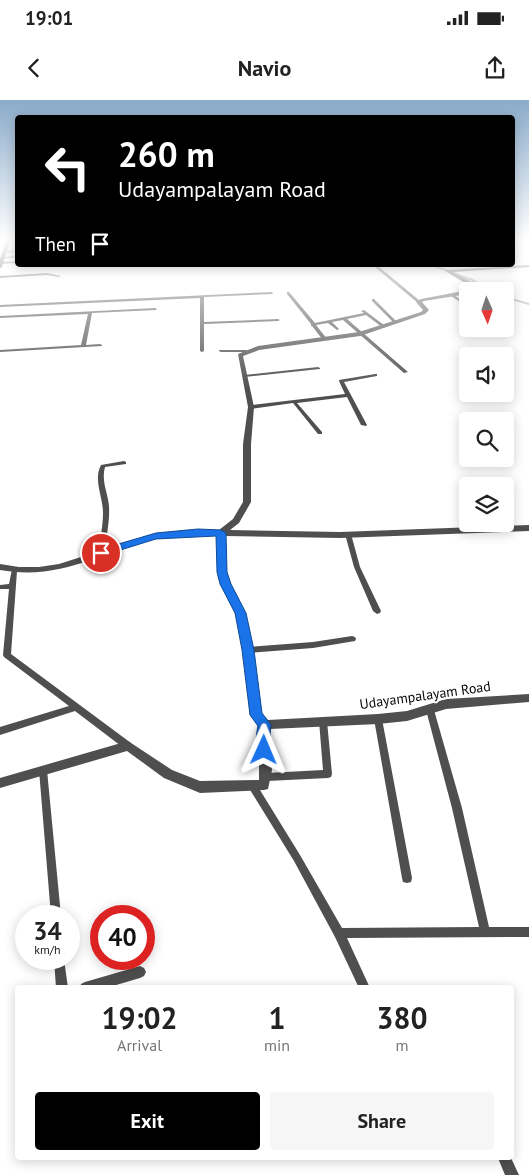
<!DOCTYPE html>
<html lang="en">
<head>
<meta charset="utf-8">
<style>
	body { margin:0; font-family:"PT Sans",sans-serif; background:#f6f6f6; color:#222; height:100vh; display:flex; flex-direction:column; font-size:19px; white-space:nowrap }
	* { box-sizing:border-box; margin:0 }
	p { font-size:16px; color:#767676 }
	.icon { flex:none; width:28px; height:28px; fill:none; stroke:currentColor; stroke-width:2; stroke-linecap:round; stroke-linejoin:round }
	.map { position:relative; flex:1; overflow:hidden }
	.side { position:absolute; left:15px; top:885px; width:499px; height:175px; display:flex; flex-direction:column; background:#fff; border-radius:5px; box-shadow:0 2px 12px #0003 }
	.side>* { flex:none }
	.guide { position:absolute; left:15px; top:15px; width:500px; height:152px; border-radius:5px; box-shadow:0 2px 12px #0003; background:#000; color:#fff; overflow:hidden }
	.needle { width:32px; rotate:177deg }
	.buttons { position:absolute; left:459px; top:182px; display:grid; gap:10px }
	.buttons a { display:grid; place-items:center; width:55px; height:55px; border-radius:5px; background:#fff; box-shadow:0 2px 12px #0003; font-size:25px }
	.speed { position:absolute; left:15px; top:805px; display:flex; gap:10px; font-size:25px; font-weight:700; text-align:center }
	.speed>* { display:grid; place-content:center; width:65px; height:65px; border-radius:50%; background:#fff; box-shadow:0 2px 12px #0003; line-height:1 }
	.speed small { font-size:12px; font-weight:400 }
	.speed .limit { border:8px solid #d22; background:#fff; color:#111 }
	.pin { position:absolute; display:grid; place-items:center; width:42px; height:42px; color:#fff; margin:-21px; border:2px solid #fff; border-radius:50%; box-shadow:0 1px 5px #0007 }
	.me { position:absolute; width:55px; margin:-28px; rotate:1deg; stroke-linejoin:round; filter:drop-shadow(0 0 4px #0008) }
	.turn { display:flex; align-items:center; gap:18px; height:105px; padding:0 20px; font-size:22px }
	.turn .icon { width:65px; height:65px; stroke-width:2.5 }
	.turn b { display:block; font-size:35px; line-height:42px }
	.then { display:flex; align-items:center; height:48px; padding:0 20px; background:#0003; gap:10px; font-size:19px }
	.eta { display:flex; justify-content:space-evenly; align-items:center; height:85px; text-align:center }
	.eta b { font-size:30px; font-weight:800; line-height:35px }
	.action { display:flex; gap:10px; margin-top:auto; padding:10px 20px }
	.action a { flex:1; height:58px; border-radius:5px; background:#000; color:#fff; font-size:20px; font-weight:800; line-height:58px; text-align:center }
	.action a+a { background:#f6f6f6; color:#222 }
	.status { display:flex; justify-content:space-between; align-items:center; height:35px; padding:0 25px; background:#fff; direction:ltr }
	.status svg { height:14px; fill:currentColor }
	header { display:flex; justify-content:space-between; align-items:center; height:65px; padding:0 20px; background:#fff; font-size:22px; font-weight:800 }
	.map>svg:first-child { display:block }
</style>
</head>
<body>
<div class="status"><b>19:01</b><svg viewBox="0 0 49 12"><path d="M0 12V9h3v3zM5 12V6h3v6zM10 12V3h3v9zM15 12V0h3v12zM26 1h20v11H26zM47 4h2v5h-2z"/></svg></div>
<header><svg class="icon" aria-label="back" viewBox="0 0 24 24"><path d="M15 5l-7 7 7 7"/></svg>Navio<svg class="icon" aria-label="share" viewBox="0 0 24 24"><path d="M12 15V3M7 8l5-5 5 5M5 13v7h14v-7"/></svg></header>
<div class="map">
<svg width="529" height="1075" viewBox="0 0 529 1075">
	<rect width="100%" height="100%" fill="#fff"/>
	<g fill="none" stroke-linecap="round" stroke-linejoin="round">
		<path fill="#9d9d9d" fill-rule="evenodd" d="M429 165H434L473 179 490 191H486L471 181Z
			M505 196 529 203V205L505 198Z"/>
		<path fill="#4f4f4f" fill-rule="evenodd" d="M18 150V152L5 153 3 152Z
			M18 155V157L3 159 1 158Z
			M18 161V163L0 164 1 162Z
			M376 166H378L420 201V203H418L376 168Z
			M47 173 61 176 59 177 47 175 0 178V176Z
			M272 192 273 194 204 197V222L278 219 280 220 278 221 204 224V251L202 252 200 251V198L0 207V205Z
			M287 192H289L315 223 364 213 361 211 364 210 384 225V227H382L366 215 347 219 408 272 404 273 343 220 332 222 339 229 337 230 328 223 316 225 327 239 323 240 312 226H311V224L287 194Z
			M452 194 468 204V207L451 196 450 195Z
			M372 199H374L396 221V223H394L372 201Z
			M155 208 157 209 156 210 92 213 86 245 100 244 102 245V246L0 252V250L81 245 88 214 0 218V216Z
			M505 211H508L509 212 505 213Z
			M219 250H246L248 251 246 252H221L219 251Z
			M318 267 320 268V269L244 277 242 276 244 275Z
			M375 274H377V276L344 282 367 325 366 326 361 325 347 297 297 303 322 332V334H318L293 303 251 309 248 307 251 305 345 294 339 281V280Z
			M124 361 126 362V364L105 367C101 381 108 393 109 406 110 422 106 438 104 453L101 455 98 453C100 440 103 426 103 413 103 396 93 380 101 365Z
			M348 432 351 434 360 467 381 511 380 513 377 514 373 511 354 467 345 434Z
			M12 469H14L17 471 11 554 131 643 132 646 131 649 128 650 125 649 75 611 0 635V627L69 606 4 557 3 555 9 489H0V485L9 484Z
			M352 536 355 537 356 539 355 541 313 548 248 553 245 552 244 550 245 548 248 547 313 542Z
			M430 607 433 608 434 610 462 708 489 827H529V837L347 838 370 888H359L335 837 294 761 247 685 249 682 252 681 255 682 300 755 342 828 479 827 452 708 426 610 427 608Z
			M378 615 381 617 382 619 412 778 411 782 407 783 403 782 402 778 374 619 375 617Z
			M323 617 326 619 327 621 332 674 331 677 328 678 267 681 264 680 263 677 264 674 267 673 323 670 319 621 320 619Z
			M43 666 46 667 47 670 61 816H51L39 670 40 667Z
			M54 859H64L68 888H56Z
			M140 866 144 868 146 872 144 876 140 878 106 888H80L81 884 85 882Z
			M498 1058H511L519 1075H505Z"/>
		<path fill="#4f4f4f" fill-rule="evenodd" d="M529 165V167L453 172 478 186 481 189 477 191H471L475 189 445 171 447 170Z
			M468 190 470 191H468V194L424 201 422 202 429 210 425 214 360 236 259 250 243 256 254 307 251 344V402L239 423 230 430 340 432 529 425V431L340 438 225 436 227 472 231 485 245 513 253 550 261 613 268 620 378 614 407 611 446 599 529 594V602L446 609 407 621 378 624 270 629 272 670 268 689 264 690 200 693 164 678 127 651 0 688V678L128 641 172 670 200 681 259 680V626L250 615 243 550 235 513 221 485 217 472V436C197 435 175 434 156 439 99 452 62 481 0 470V464L19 467H39L59 464 156 433 188 430H219L233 419 243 402V344L248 307 238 254 258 246 359 232 421 212 423 210 416 202 421 199Z"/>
		<path fill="#1c1c1c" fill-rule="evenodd" d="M6 141H10L2 167 0 168V159Z"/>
	</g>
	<linearGradient id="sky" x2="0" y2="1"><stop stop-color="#8aabca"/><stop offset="0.48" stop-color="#fff"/><stop offset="1" stop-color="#fff" stop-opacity="0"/></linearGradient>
	<rect width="529" height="291" fill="url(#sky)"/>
	<path fill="#1a73e8" stroke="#114b97" d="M198 429 221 430 226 433 227 472 231 484 246 513 254 550 262 613 271 625C269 634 272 646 268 654H259C255 645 256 635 258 626L250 615 242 550 235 513 220 484 217 472 216 436 156 439 101 456 96 453 98 450 156 433Z"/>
	<g text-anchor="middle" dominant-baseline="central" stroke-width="4" stroke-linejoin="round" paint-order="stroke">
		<g font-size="14" fill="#000" stroke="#fff">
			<text transform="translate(425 595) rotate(-8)">Udayampalayam Road</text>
		</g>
	</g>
</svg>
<div class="buttons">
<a><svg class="needle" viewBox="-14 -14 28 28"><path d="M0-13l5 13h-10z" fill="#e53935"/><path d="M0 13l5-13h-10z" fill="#767676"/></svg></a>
<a><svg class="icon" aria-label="sound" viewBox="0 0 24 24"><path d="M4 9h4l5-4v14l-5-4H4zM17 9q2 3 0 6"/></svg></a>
<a><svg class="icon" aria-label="search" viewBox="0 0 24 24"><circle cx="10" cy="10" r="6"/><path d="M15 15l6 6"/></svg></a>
<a><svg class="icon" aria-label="layers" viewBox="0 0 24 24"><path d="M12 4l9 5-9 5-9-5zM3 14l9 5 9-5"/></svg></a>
</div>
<div class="speed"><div>34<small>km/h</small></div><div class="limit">40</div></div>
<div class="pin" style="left:101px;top:453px;background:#d93025"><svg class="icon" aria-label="arrive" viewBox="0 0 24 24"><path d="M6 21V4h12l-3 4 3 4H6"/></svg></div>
<svg class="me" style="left:264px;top:650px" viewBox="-20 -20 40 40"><path d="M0-17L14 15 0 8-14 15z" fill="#1a73e8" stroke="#fff" stroke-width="4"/></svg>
<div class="guide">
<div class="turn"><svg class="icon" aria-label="left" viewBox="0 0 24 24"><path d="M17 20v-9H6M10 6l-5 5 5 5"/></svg><div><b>260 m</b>Udayampalayam Road</div></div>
<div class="then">Then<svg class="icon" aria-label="arrive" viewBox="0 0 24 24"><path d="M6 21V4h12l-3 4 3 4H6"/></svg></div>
</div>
<section class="side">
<div class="eta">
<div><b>19:02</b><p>Arrival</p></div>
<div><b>1</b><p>min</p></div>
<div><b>380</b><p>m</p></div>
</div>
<div class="action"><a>Exit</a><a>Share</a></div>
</section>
</div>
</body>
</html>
